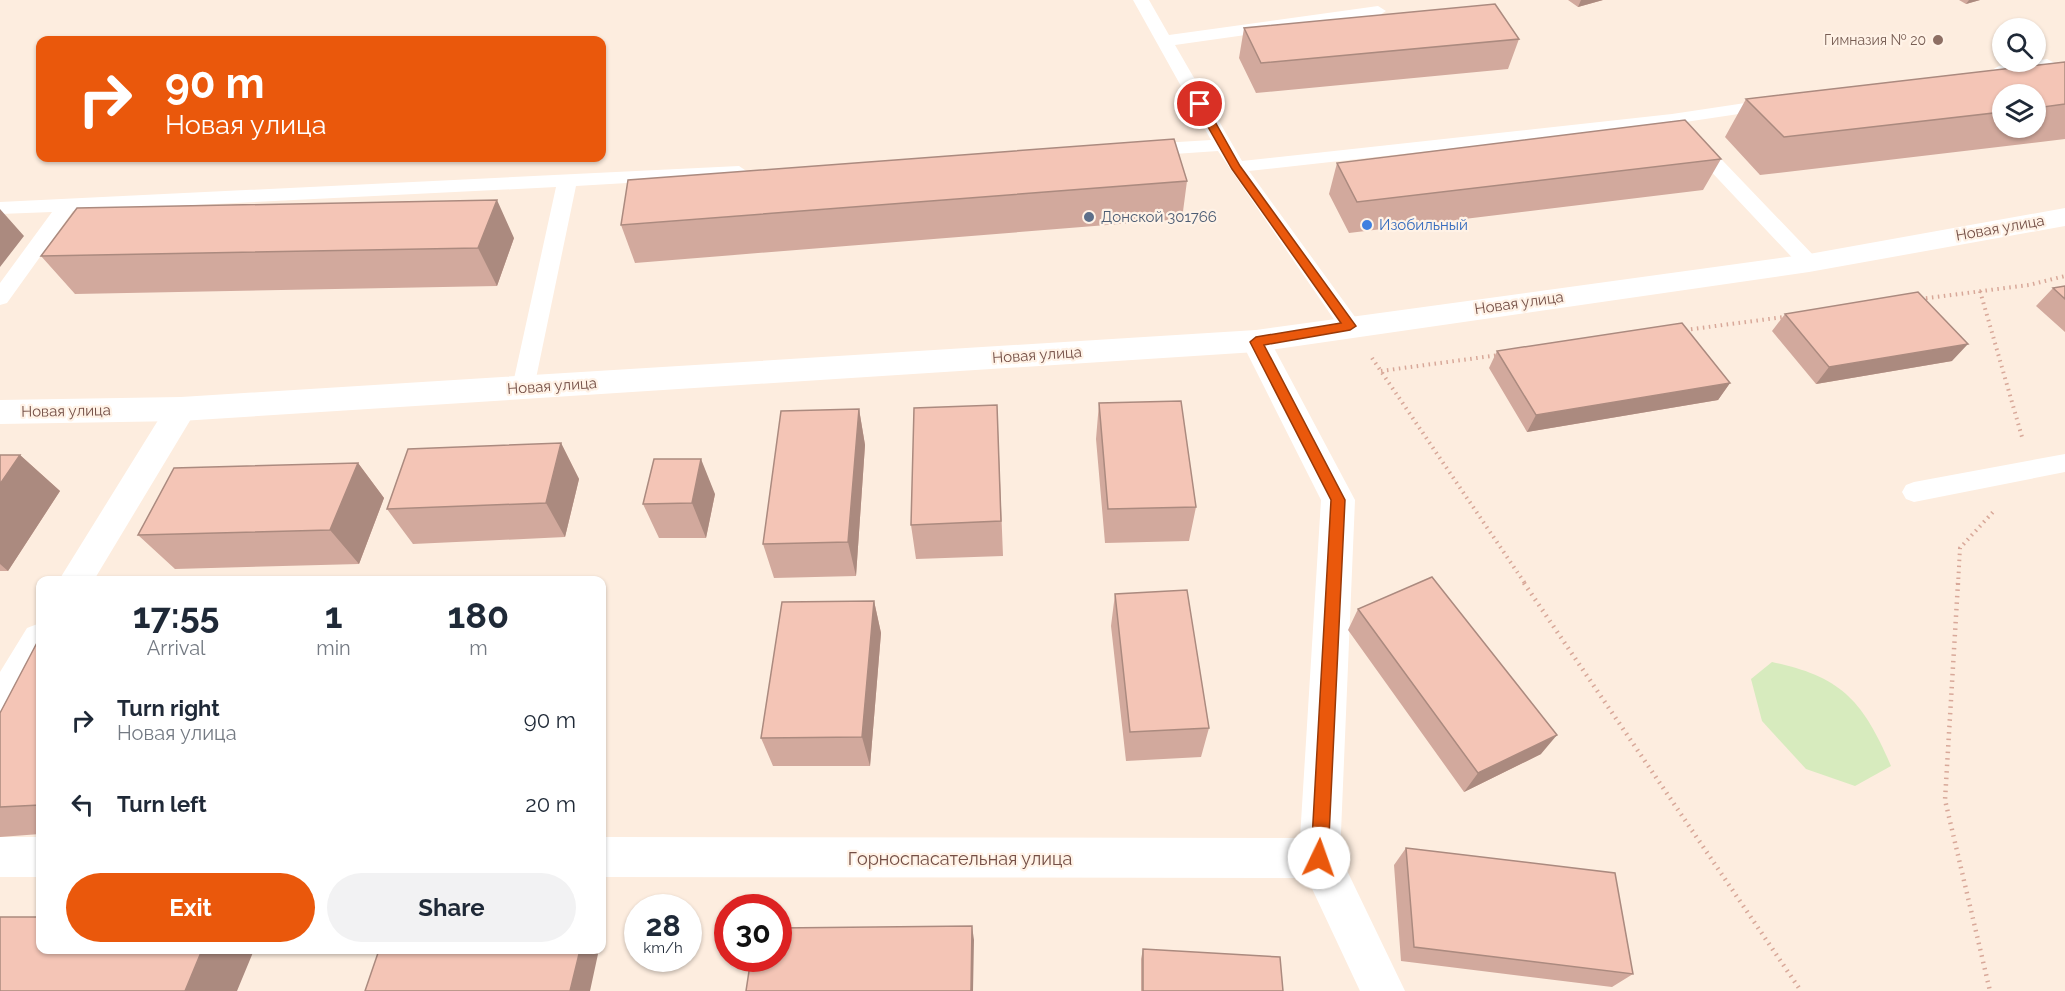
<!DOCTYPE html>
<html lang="en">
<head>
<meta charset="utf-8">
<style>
	body { margin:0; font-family:Raleway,sans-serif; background:#f2f2f3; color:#1f2937; height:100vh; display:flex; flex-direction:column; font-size:22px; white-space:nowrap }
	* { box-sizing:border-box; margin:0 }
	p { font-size:20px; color:#747a83 }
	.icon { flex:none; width:33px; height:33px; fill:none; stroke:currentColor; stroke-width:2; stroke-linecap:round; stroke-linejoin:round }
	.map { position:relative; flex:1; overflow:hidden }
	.drawer { position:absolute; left:36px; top:576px; width:570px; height:378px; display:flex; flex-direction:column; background:#fff; border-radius:12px; box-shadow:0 2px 4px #0004 }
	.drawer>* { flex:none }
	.banner { position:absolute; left:36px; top:36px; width:570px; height:126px; border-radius:12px; box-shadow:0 2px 4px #0004; background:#ea580c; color:#fff; overflow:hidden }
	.controls { position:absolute; left:1992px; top:18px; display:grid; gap:12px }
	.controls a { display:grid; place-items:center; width:54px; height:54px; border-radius:50%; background:#fff; box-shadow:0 2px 4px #0004; font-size:30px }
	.speed { position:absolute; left:624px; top:894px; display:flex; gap:12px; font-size:30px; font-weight:700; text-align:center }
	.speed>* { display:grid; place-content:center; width:78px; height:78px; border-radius:50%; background:#fff; box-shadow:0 2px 4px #0004; line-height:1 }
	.speed small { font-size:15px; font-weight:400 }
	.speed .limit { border:9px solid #d22; background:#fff; color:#111 }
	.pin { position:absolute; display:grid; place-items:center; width:51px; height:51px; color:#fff; margin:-26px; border:3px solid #fff; border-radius:50%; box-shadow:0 2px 6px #0007 }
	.me { position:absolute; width:66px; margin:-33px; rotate:3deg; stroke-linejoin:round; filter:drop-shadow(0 0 4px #0008) }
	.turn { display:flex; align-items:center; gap:21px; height:126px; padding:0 30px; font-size:27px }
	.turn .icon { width:78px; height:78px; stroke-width:2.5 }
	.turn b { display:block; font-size:42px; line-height:51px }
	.eta { display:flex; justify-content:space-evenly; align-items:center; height:102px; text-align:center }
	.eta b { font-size:36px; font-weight:700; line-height:42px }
	.action { display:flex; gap:12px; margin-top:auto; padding:12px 30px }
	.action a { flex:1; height:69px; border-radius:36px; background:#ea580c; color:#fff; font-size:24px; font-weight:700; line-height:69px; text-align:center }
	.action a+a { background:#f2f2f3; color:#1f2937 }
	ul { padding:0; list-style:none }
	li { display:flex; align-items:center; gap:18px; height:84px; padding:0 30px }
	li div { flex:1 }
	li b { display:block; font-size:22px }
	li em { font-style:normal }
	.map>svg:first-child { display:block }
</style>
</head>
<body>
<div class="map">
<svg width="2065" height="991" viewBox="0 0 2065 991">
	<rect width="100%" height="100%" fill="#fdeddf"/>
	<path fill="#d7ebbe" d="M1772 662C1843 677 1863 702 1891 766L1855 786 1806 769 1762 721 1751 679Z"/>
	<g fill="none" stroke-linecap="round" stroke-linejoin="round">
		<path stroke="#d8a899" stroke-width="4" stroke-dasharray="1.5 4.5" stroke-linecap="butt" d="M1980 291 2022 437
			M1920 299 2029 285 2065 276
			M1685 330 1784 317
			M1372 358 1526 585
			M1381 371 1499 355
			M1958 585 1960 548 1993 512"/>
		<path stroke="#d8a899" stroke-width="4.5" stroke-dasharray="1.5 5" stroke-linecap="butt" d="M1524 583 1801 991
			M1958 583 1945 800 1990 991"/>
		<path fill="#fff" fill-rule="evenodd" d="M1133 0H1149L1169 35 1378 6 1386 11 1378 16 1175 45 1242 161 1672 114 1772 99 1781 104 1772 109 1672 124 1249 171 1358 321 1361 326 1358 331 1350 334 1342 331 1218 151 1145 156 1136 150 1145 144 1211 140Z
			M2047 59 2065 68V81L2044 70 1999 76 1990 71 1999 66Z
			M1694 136 1701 138 1816 258 1819 263 1816 268H1802L1687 146 1685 142 1687 138Z
			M739 166 748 172 746 176 576 186 534 388 531 394 523 396 515 394 512 388 556 187 73 211 7 303 0 305V283L52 212 0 214V202Z
			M2065 454V472L1914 502 1906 499 1902 492 1906 485 1914 482Z"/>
		<path fill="#fff" fill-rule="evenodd" d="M1256 330 1266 333 1355 500 1340 856 1405 991H1360L1307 878 602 877V837L1300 838 1321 500 1241 341 1246 333Z
			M181 397 192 401 197 409 94 580H59L170 401Z
			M40 623V671L13 717 0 722V672L27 628Z
			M0 837H40V877H0Z"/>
		<path fill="#fff" fill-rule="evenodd" d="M2065 208V226L1809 272 1256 352 181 421 0 424V400L181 397 1256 330 1809 254Z"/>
	</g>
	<path fill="#d2a99d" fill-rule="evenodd" d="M1568 0H1603L1578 7Z
		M1959 0H1980L1966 4Z
		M1244 28 1519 39 1508 69 1256 93 1239 58Z
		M2065 62V139L1760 175 1725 137 1746 99ZM2002 94H2036V128H2002Z
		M1721 159 1703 190 1349 233 1329 194 1337 163Z
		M1187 181 1182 219 635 263 621 225Z
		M514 238 497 286 75 294 41 256Z
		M2065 286V332L2036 306 2053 288Z
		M1785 314 1952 361 1816 384 1772 331Z
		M1497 351 1730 383 1718 400 1527 432 1489 368Z
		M1099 403 1196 507 1189 541 1105 543 1096 439Z
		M997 405 1003 556 916 559 911 525Z
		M859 409 865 445 856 576 774 578 763 544Z
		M561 443 579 479 565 537 413 544 387 509Z
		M0 455H20L60 491 8 571H0Z
		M358 463 384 498 359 564 175 569 138 535Z
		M715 494 706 538H659L643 504Z
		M1115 594 1209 728 1201 757 1126 761 1111 626Z
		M874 601 881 633 870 766H773L761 738Z
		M1358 609 1541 754 1464 792 1348 630Z
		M40 637V834L0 837V713Z
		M1406 848 1633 974 1612 987 1401 961 1394 865Z
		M1143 949 1283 991H1141V959Z"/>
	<path fill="#ab8a7f" d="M1581 0H1603L1578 7Z
		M1969 0H1980L1966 4Z
		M497 200 514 238 497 286 478 248Z
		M0 209 24 236 0 267Z
		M1968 344 1952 361 1816 384 1829 367Z
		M1730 383 1718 400 1527 432 1536 415Z
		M859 409 865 445 856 576 848 542Z
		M561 443 579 479 565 537 546 503Z
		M20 455 60 491 8 571 0 564V484Z
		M701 459 715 494 706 538 692 503Z
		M358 463 384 498 359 564 330 530Z
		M874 601 881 633 870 766 862 737Z
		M1557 735 1541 754 1464 792 1478 773Z
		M972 926 974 940 973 991H971Z
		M202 950H254L237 991H185Z
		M580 950H594L598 954 590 991H570Z"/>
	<path fill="#f4c5b6" stroke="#ab8a7f" stroke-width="1.5" d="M1495 4 1519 39 1261 63 1244 28Z
		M2065 62V104L2036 108V94H2002V112L1784 137 1746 99Z
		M1685 120 1721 159 1357 202 1337 163Z
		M1174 139 1187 181 621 225 628 180Z
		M497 200 478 248 41 256 77 208Z
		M2065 286V299L2053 288Z
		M1918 292 1968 344 1829 367 1785 314Z
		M1682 323 1730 383 1536 415 1497 351Z
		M1181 401 1196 507 1108 509 1099 403Z
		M997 405 1001 521 911 525 914 408Z
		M859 409 848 542 763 544 781 411Z
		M561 443 546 503 387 509 408 449Z
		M0 455H20L0 484Z
		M654 459H701L692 503 643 504Z
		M358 463 330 530 138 535 174 468Z
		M1432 577 1557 735 1478 773 1358 609Z
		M1187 590 1209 728 1130 732 1115 594Z
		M874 601 862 737 761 738 782 602Z
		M40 637V805L0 807V713Z
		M1406 848 1615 873 1633 974 1414 947Z
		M0 917H40V950H202L185 991H0Z
		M972 926 971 991H746L751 958H778V928Z
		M1143 949 1280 957 1283 991H1143Z
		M379 950H580L570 991H365Z"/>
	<path fill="#ea580c" stroke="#983908" stroke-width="1.5" d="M1200 101 1205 104 1240 166 1356 326 1350 330 1264 345 1345 500 1328 858 1325 864 1319 866 1313 864 1311 858 1331 500 1250 342 1256 337 1341 323 1232 169 1195 104Z"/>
	<circle fill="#8d6e63" stroke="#fff2e6" stroke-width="2" cx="1938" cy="40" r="6"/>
	<circle fill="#5c6f8a" stroke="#fff2e6" stroke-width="2" cx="1089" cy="217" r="6"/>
	<circle fill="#3f7fe0" stroke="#fff2e6" stroke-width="2" cx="1367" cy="225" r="6"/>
	<g text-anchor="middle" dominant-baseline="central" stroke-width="4.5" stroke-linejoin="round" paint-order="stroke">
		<g font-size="14" fill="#785e54" stroke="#fff2e6" text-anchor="end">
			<text x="1926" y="40">Гимназия № 20</text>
		</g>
		<g font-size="15" fill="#4e5e75" stroke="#fff2e6" text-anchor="start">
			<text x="1101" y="217">Донской 301766</text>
		</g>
		<g font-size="15" fill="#366cbe" stroke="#fff2e6" text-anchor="start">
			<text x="1379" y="225">Изобильный</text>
		</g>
		<g font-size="15" fill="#744f46" stroke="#fff2e6">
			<text transform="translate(2000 228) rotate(-10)">Новая улица</text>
			<text transform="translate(1519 303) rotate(-8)">Новая улица</text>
			<text transform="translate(1037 355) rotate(-4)">Новая улица</text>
			<text transform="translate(552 386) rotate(-4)">Новая улица</text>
			<text transform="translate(66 411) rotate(-1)">Новая улица</text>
		</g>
		<g font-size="18" fill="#744f46" stroke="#fff2e6">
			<text x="960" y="858">Горноспасательная улица</text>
		</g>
	</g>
</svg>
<div class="controls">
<a><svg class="icon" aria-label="search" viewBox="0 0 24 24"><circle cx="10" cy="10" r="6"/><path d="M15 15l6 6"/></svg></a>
<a><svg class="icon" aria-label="layers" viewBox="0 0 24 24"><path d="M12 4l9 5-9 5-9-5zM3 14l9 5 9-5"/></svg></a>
</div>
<div class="speed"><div>28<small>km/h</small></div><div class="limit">30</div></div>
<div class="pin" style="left:1200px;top:104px;background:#d93025"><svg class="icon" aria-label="arrive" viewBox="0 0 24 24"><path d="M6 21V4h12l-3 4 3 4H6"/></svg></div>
<svg class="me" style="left:1319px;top:858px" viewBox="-20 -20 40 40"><circle r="19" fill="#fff"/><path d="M0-13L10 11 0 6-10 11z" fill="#ea580c"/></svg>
<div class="banner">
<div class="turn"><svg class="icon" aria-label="right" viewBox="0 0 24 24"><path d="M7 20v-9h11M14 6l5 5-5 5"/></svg><div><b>90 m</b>Новая улица</div></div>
</div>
<section class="drawer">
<div class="eta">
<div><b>17:55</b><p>Arrival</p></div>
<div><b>1</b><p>min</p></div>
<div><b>180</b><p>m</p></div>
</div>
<ul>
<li><svg class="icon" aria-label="right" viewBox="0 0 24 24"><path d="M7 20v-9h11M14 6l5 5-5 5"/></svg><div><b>Turn right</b><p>Новая улица</p></div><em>90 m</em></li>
<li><svg class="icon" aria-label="left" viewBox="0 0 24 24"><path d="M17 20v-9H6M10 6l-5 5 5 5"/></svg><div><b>Turn left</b></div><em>20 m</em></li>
</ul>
<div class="action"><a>Exit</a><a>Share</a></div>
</section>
</div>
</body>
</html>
